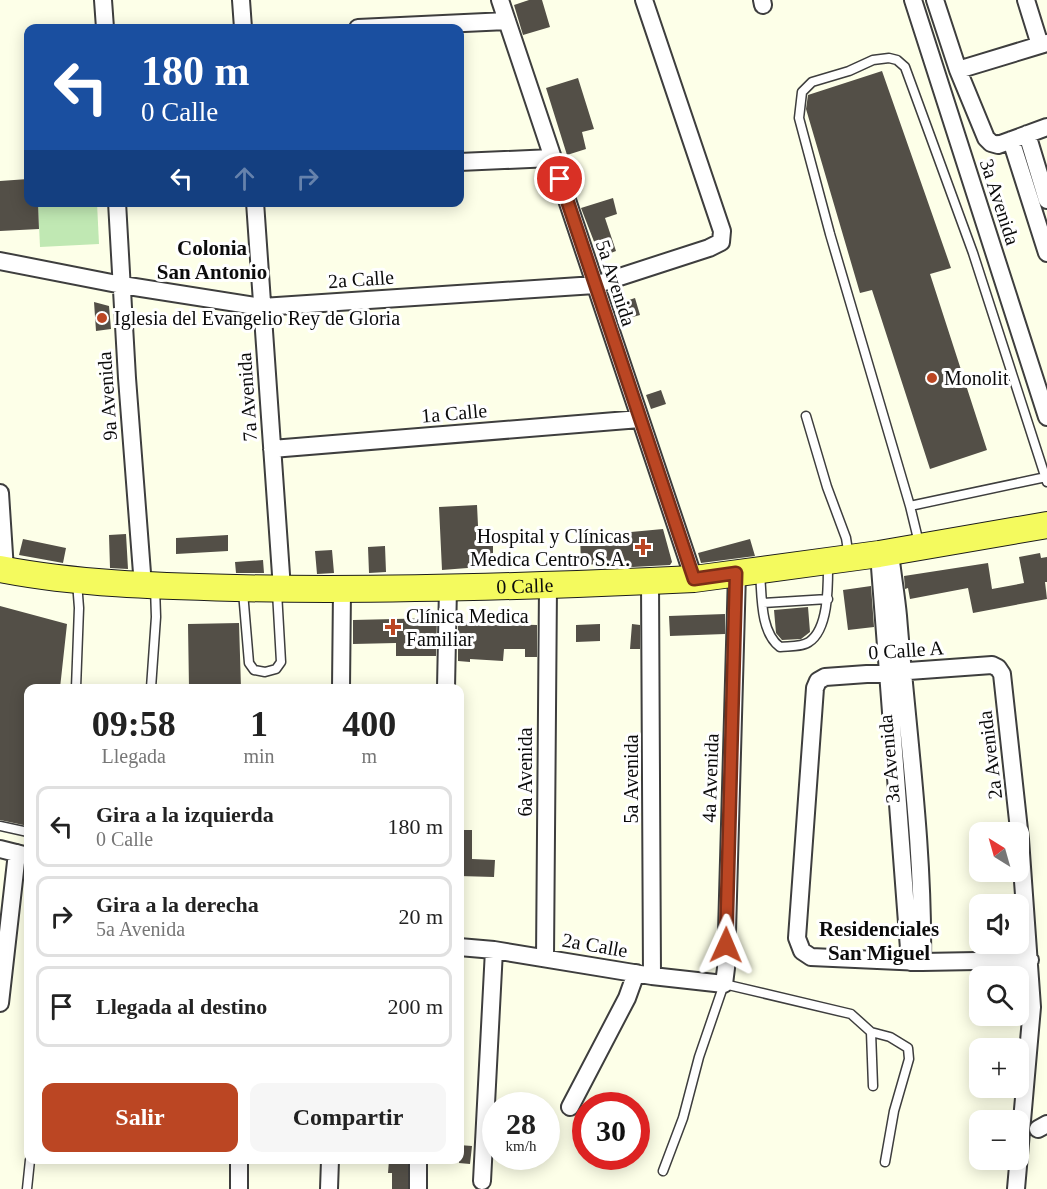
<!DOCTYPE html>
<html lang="es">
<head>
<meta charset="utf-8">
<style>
	body { margin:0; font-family:Georgia,serif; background:#f6f6f6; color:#222; height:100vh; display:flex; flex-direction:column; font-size:22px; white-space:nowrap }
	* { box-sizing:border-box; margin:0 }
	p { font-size:20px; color:#767676 }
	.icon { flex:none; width:33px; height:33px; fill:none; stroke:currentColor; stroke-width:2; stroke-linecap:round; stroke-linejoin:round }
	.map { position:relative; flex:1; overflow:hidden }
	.side { position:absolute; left:24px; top:684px; width:440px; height:480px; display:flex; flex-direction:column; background:#fff; border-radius:12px; box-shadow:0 3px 15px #0003 }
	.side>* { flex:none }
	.guide { position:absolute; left:24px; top:24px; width:440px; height:183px; border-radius:12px; box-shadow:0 3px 15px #0003; background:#1a4fa0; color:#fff; overflow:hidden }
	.needle { width:39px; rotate:323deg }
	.controls { position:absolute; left:969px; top:822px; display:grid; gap:12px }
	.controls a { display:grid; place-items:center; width:60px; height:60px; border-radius:12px; background:#fff; box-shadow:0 3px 15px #0003; font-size:30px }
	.speed { position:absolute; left:482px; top:1092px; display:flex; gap:12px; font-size:30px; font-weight:700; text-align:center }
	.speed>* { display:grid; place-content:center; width:78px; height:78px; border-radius:50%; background:#fff; box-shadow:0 3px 15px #0003; line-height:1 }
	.speed small { font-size:15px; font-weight:400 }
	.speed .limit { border:9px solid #d22; background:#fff; color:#111 }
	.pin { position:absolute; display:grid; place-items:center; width:51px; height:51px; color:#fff; margin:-26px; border:3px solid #fff; border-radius:50%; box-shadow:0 2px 6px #0007 }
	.me { position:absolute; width:66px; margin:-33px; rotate:1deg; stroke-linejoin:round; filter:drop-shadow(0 0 4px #0008) }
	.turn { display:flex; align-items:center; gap:21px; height:126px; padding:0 18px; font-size:27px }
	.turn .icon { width:78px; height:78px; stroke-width:2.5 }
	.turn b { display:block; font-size:42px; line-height:51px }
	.lanes { display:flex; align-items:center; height:57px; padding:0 18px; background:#0003; justify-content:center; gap:30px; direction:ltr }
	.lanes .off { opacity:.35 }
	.eta { display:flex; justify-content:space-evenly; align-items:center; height:102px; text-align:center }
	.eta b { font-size:36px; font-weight:700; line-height:42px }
	.action { display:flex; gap:12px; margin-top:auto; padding:12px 18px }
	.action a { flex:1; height:69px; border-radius:12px; background:#bb4623; color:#fff; font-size:24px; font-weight:700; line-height:69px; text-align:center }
	.action a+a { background:#f6f6f6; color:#222 }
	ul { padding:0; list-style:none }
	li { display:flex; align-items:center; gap:18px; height:81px; margin:0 12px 9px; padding:0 6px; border:3px solid #e0e0e0; border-radius:12px }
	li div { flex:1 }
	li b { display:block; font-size:22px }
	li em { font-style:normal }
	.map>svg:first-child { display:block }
</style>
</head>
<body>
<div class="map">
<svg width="1047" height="1189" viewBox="0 0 1047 1189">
	<rect width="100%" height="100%" fill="#fdffe8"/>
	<path fill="#c0e8b3" d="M38 203H97L99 244 40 247Z"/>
	<path fill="#534f47" d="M529 0H542L550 27 523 35 514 5Z
		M882 71 951 268 930 274 987 450 930 469 872 290 860 293 806 109 808 95Z
		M578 78 594 129 582 132 586 149 567 155 546 88Z
		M28 179V202H38L39 229 0 231V181Z
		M613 198 617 214 605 218 616 251 600 257 581 208Z
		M635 298 640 315 622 320 617 304Z
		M94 302 109 306 111 329 96 331Z
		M661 390 666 404 651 409 646 395Z
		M477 505 479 546H493V566L442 570 439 507Z
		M663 529 672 562 670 565 633 567 619 565V563L581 565 580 534 598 532 599 535Z
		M126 534 128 569 110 568 109 535Z
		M228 535V551L176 554V538Z
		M23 539 66 548 63 563 19 555Z
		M750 539 755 556 701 563 698 553Z
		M385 546 386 572 369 573 368 547Z
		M332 550 334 573 317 574 315 551Z
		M1040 553 1041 558 1047 557V582H1045L1047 599 973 613 968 588 910 599 908 588 905 589 904 576 988 563 992 589 1024 583 1019 557Z
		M263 560 264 573H236L235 562Z
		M871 586 874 627 848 630 843 590Z
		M0 606 67 624 60 688H28V826L0 820Z
		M808 607 810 632 801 639 782 640 776 633 774 610Z
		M725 614V634L670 636 669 616Z
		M437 618 436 656H396V643L353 644V620Z
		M239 623 241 688H189L188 624Z
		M458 623 537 625V657H525V649H504L503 661 470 659V662L458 661Z
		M600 624V641L576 642V625Z
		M632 624 640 625V649H630Z
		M459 830H472V859L495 860 494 877 459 876Z
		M459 1145 472 1146 470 1164 459 1163Z
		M389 1160H408V1189H392V1173H388Z"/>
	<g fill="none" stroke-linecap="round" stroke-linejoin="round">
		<g stroke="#3e3e3e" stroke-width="11">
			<path id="lane" d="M806 416 827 487 846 538 849 557
				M910 506 1046 477
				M919 543 910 506 830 234 799 118 802 92 812 82 849 71 873 60 889 58 897 60 905 67 973 253 1047 482
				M760 573C762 596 760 632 780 647 789 646 802 647 809 642 829 629 828 585 828 564
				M243 592 249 663 254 670 265 672 276 669 281 662 277 592
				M763 603 828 599
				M76 688 79 608 77 582
				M151 688 156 617 155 587
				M0 826 28 832
				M871 1032 873 1086
				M663 1171 683 1118 699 1057 724 984 851 1014 871 1032 890 1037 908 1048 909 1059 894 1111 885 1162
				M27 1189 30 1160"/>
		</g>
		<g stroke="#3e3e3e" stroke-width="20">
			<path id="street" d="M103 0 105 28
				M241 0 243 28
				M500 0 694 579
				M762 0 763 5
				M913 0 1047 417
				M935 0 958 70 986 138 991 143 998 145 1047 127
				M1026 0 1040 45
				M358 28 507 21
				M958 70 1047 43
				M1027 134 1047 200
				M1011 140 1047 253
				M459 162 552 158
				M117 202 127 378 143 586
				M255 202 282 589
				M0 261 122 285 262 307 595 285 709 248 721 242 722 231 644 0
				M272 449 640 419
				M0 493 5 570
				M890 552C892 573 896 594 898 616 907 731 924 847 922 962
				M879 554 910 962
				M650 581 652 976
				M341 688 342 590
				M446 688 448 587
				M0 849 28 856
				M459 947 494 950 652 976 724 984 726 968 737 573
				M545 958 548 586
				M0 1003 17 853
				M570 1107 627 998 636 973
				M1038 1129 1047 1124
				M482 1181 494 950
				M239 1189V1160
				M329 1189 330 1160
				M418 1189V1160
				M1016 1189 1032 1007 1020 839 1002 674 998 668 992 665 825 677 818 681 815 688 797 938 802 951 811 957 922 962 1030 960"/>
		</g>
		<g stroke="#1c1c1c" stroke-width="28">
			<g id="primary">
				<path id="s1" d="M0 569C77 584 157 586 236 588 374 591 512 587 650 581L694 579 879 554 1047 525"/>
			</g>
		</g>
		<use href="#lane" stroke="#fff" stroke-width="8"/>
		<use href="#street" stroke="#fff" stroke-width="16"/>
		<use href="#primary" stroke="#f4fa5e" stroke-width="26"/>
	</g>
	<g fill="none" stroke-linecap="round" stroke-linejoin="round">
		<g stroke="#7a2e17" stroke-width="15">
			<path id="route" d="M560 179 694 579 736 573 726 945"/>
		</g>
		<use href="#route" stroke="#bb4623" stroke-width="10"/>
	</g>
	<g fill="#bb4623" stroke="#fff" stroke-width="2">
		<circle cx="102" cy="318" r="6"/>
		<circle cx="932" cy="378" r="6"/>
		<path d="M640 538h6v6h6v6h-6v6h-6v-6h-6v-6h6z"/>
		<path d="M390 618h6v6h6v6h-6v6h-6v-6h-6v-6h6z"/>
	</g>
	<g text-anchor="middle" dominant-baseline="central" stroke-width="6" stroke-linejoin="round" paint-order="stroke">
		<g font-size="20" fill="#0b0b0b" stroke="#fff">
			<text transform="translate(1000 202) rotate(72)">3a Avenida</text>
			<text transform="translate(361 279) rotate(-4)">2a Calle</text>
			<text transform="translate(616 283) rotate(72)">5a Avenida</text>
			<text transform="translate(107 396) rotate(-94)">9a Avenida</text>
			<text transform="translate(247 397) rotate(-94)">7a Avenida</text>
			<text transform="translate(454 413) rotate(-5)">1a Calle</text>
			<text stroke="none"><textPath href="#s1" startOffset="526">0 Calle</textPath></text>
			<text transform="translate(906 650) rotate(-4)">0 Calle A</text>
			<text transform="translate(990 755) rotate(-97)">2a Avenida</text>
			<text transform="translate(889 759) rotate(-95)">3a Avenida</text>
			<text transform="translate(525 772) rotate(-90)">6a Avenida</text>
			<text transform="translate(710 778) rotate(-88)">4a Avenida</text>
			<text transform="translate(631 779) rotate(-90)">5a Avenida</text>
			<text transform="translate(595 945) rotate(10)">2a Calle</text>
		</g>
		<g font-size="20" fill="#0b0b0b" stroke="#fff" text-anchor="start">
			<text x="114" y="318">Iglesia del Evangelio Rey de Gloria</text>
			<text x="944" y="378">Monolit</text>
			<text x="630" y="536" text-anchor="end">Hospital y Clínicas<tspan x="630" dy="23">Medica Centro S.A.</tspan></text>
			<text x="406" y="616">Clínica Medica<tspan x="406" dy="23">Familiar</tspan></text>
		</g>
		<g font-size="21" font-weight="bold" fill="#0b0b0b" stroke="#fff">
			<text x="212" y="248">Colonia<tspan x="212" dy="24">San Antonio</tspan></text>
			<text x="879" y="929">Residenciales<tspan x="879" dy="24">San Miguel</tspan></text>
		</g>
	</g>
</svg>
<div class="controls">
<a><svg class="needle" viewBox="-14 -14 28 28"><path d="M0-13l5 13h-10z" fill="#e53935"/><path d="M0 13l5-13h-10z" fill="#767676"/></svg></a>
<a><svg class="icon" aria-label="sound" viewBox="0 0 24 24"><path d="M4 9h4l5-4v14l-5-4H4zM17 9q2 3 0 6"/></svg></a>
<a><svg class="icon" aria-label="search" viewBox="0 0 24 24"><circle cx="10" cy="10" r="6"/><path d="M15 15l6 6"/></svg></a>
<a>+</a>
<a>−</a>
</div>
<div class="speed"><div>28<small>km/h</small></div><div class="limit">30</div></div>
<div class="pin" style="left:560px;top:179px;background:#d93025"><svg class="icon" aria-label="arrive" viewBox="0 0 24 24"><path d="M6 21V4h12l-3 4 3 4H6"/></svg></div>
<svg class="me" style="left:726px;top:945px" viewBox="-20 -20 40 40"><path d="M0-17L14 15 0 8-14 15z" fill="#bb4623" stroke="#fff" stroke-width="4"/></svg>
<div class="guide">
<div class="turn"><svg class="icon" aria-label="left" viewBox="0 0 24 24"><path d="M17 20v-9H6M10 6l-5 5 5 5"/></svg><div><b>180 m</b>0 Calle</div></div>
<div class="lanes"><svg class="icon" aria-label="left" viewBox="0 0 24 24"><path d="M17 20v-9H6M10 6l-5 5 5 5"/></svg><svg class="icon off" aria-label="ahead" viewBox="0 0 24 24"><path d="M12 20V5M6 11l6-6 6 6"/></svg><svg class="icon off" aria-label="right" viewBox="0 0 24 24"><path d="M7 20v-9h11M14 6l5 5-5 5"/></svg></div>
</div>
<section class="side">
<div class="eta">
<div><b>09:58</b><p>Llegada</p></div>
<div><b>1</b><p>min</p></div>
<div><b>400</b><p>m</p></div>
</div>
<ul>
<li><svg class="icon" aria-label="left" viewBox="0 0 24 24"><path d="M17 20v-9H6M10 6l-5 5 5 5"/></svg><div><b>Gira a la izquierda</b><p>0 Calle</p></div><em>180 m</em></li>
<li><svg class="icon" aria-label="right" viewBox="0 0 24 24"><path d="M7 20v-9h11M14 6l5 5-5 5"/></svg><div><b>Gira a la derecha</b><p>5a Avenida</p></div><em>20 m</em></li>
<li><svg class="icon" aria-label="arrive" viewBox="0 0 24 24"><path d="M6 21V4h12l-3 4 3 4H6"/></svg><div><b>Llegada al destino</b></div><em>200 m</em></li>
</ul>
<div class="action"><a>Salir</a><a>Compartir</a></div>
</section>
</div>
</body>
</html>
